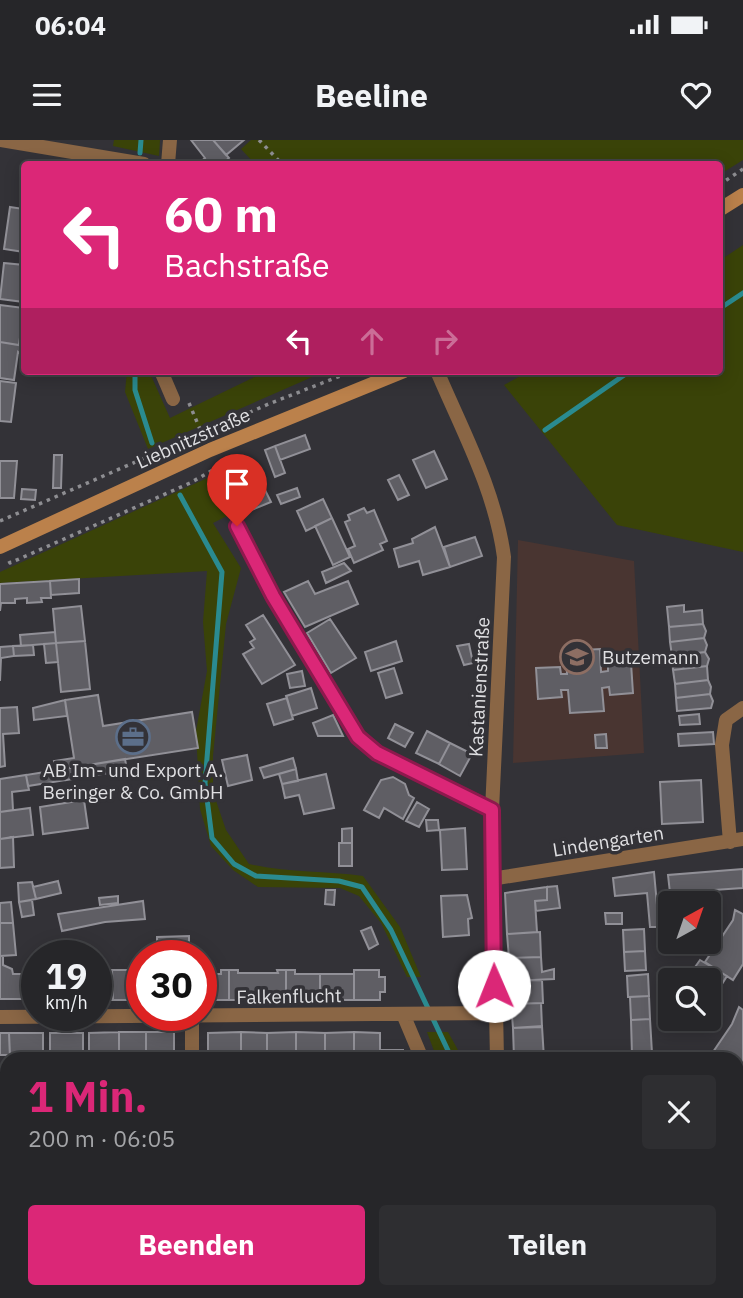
<!DOCTYPE html>
<html lang="de">
<head>
<meta charset="utf-8">
<style>
	body { margin:0; font-family:"IBM Plex Sans",sans-serif; background:#2e2e31; color:#f1f3f6; height:100vh; display:flex; flex-direction:column; font-size:26px; white-space:nowrap }
	* { box-sizing:border-box; margin:0 }
	p { font-size:23px; color:#a4a5a8 }
	.icon { flex:none; width:38px; height:38px; fill:none; stroke:currentColor; stroke-width:2; stroke-linecap:round; stroke-linejoin:round }
	.map { position:relative; flex:1; overflow:hidden }
	.drawer { position:absolute; left:0px; top:912px; width:744px; height:247px; display:flex; flex-direction:column; background:#262629; border-radius:21px 21px 0 0; box-shadow:0 4px 18px #0003,0 0 0 2px #424346 }
	.drawer>* { flex:none }
	.banner { position:absolute; left:21px; top:21px; width:702px; height:214px; border-radius:7px; box-shadow:0 4px 18px #0003,0 0 0 2px #424346; background:#db2777; color:#fff; overflow:hidden }
	.needle { width:46px; rotate:40deg }
	.buttons { position:absolute; left:658px; top:751px; display:grid; gap:14px }
	.buttons a { display:grid; place-items:center; width:63px; height:63px; border-radius:7px; background:#262629; box-shadow:0 4px 18px #0003,0 0 0 2px #424346; font-size:35px }
	.speed { position:absolute; left:21px; top:800px; display:flex; gap:14px; font-size:35px; font-weight:700; text-align:center }
	.speed>* { display:grid; place-content:center; width:91px; height:91px; border-radius:50%; background:#262629; box-shadow:0 4px 18px #0003,0 0 0 2px #424346; line-height:1 }
	.speed small { font-size:18px; font-weight:400 }
	.speed .limit { border:10px solid #d22; background:#fff; color:#111 }
	.pin { position:absolute; display:grid; place-items:center; width:60px; height:60px; color:#fff; margin:-72px -30px; border-radius:50% 50% 50% 0; rotate:-45deg; box-shadow:0 0 7px #0007 }
	.pin .icon { rotate:45deg }
	.me { position:absolute; width:77px; margin:-38px; rotate:359deg; stroke-linejoin:round; filter:drop-shadow(0 0 5px #0008) }
	.turn { display:flex; align-items:center; gap:24px; height:147px; padding:0 28px; font-size:32px }
	.turn .icon { width:91px; height:91px; stroke-width:2.5 }
	.turn b { display:block; font-size:49px; line-height:60px }
	.lanes { display:flex; align-items:center; height:66px; padding:0 28px; background:#0003; justify-content:center; gap:35px; direction:ltr }
	.lanes .off { opacity:.35 }
	.round { display:grid; place-items:center; flex:none; width:74px; height:74px; border-radius:7px; background:#2e2e31 }
	.overview { display:flex; align-items:center; justify-content:space-between; height:119px; padding:0 28px }
	h1 { font-size:42px; font-weight:700; line-height:52px; color:#db2777 }
	.cta { display:flex; gap:14px; margin-top:auto; padding:14px 28px }
	.cta a { flex:1; height:80px; border-radius:7px; background:#db2777; color:#fff; font-size:28px; font-weight:700; line-height:80px; text-align:center }
	.cta a+a { background:#2e2e31; color:#f1f3f6 }
	.status { display:flex; justify-content:space-between; align-items:center; height:49px; padding:0 35px; background:#262629; direction:ltr }
	.status svg { height:19px; fill:currentColor }
	header { display:flex; justify-content:space-between; align-items:center; height:91px; padding:0 28px; background:#262629; font-size:32px; font-weight:700 }
	.map>svg:first-child { display:block }
</style>
</head>
<body>
<div class="status"><b>06:04</b><svg viewBox="0 0 49 12"><path d="M0 12V9h3v3zM5 12V6h3v6zM10 12V3h3v9zM15 12V0h3v12zM26 1h20v11H26zM47 4h2v5h-2z"/></svg></div>
<header><svg class="icon" aria-label="menu" viewBox="0 0 24 24"><path d="M4 6h16M4 12h16M4 18h16"/></svg>Beeline<svg class="icon" aria-label="heart" viewBox="0 0 24 24"><path d="M12 20l-8-8c-3-5 5-10 8-4 3-6 11-1 8 4z"/></svg></header>
<div class="map">
<svg width="743" height="1158" viewBox="0 0 743 1158">
	<rect width="100%" height="100%" fill="#333237"/>
	<path fill="#493531" d="M518 400 634 421 644 613 513 623Z"/>
	<path fill="#3a4308" d="M114 0H160L159 16 113 6Z
		M251 0H743V20L719 35V24H255L241 9Z
		M743 105V412L617 385 504 245 530 231H719V121Z
		M127 231H149L170 278 267 231H326L148 309 125 252Z
		M214 335 231 374 213 383 241 428 226 484 213 616V652L226 690 249 724C287 733 325 731 363 736L400 787 421 837H407L381 783 359 756 340 748 258 747 233 730 211 706 200 669 196 591 207 531 203 482 207 431 0 443V432Z
		M427 892H448L463 919H437Z"/>
	<g fill="none" stroke-linecap="round" stroke-linejoin="round">
		<path stroke="#2a8b90" stroke-width="5" d="M140 13 141 0
			M719 169 743 153
			M135 231V250L152 303
			M545 290 630 231
			M180 355 222 432 205 643 212 698 234 724 256 736 339 741 362 747 391 790 452 919
			M475 1158V1152"/>
	</g>
	<path fill="#5f5e64" stroke="#919097" stroke-width="2" d="M191 0H213L229 18 222 24H198L205 18Z
		M213 0H244L226 15Z
		M10 67 24 69V112L4 109Z
		M4 123 24 125V162L0 159Z
		M0 165 24 168 19 205 0 202Z
		M0 202 24 206V217L18 212 14 240 0 238Z
		M0 241 16 243 11 282 0 281Z
		M305 295 310 309 280 320 275 306Z
		M275 306 285 333 275 337 265 310Z
		M434 311 447 339 426 348 413 320Z
		M54 315H62L61 348H53Z
		M244 318 258 347 236 356 222 326Z
		M0 321H17L14 358H0Z
		M399 335 409 355 398 360 388 340Z
		M263 346 271 362 244 373 236 356Z
		M297 348 300 357 281 364 277 355Z
		M22 349 36 350 35 360 21 359Z
		M323 359 332 378 306 391 297 371Z
		M364 368 367 373 374 370 387 401 380 404 383 410 354 423 348 409 355 406 345 382 350 380 348 375Z
		M332 378 350 417 333 425 315 386Z
		M435 387 450 427 423 435 419 421 399 427 394 409 413 403 412 399Z
		M475 397 482 416 450 427 444 407Z
		M344 423 351 431 326 443 322 432Z
		M79 439V453L51 455 50 441Z
		M50 441 51 458H41L42 462 27 463V458L15 459V463H1L0 471V444Z
		M308 441 315 454 348 441 358 464 305 487 284 452Z
		M684 465V472L702 470 703 484 669 487 667 467Z
		M81 466 85 501 56 503 53 469Z
		M263 475 295 525 262 544 243 514 254 508 250 502 255 499 246 485Z
		M330 479 356 518 331 533 307 493Z
		M703 484 706 491 704 498 670 502 669 487Z
		M55 492 56 503 21 506 20 495Z
		M704 498 707 505 705 512 672 516 670 502Z
		M85 501 90 549 61 552 56 503Z
		M396 501 402 521 371 531 365 512Z
		M56 503 58 522 46 523 44 504Z
		M469 504 473 523 464 525 457 506Z
		M33 505 34 515 14 516 13 506Z
		M13 506 14 516 1 518 0 541V507Z
		M600 509 601 532 608 531V524L631 523 633 553 610 555 609 547 602 548 604 571 570 573 568 550H561L562 557 538 559 536 528 560 527 561 534H567L566 511Z
		M705 512 709 519 707 526 673 530 672 516Z
		M707 526 708 540 675 544 673 530Z
		M394 528 402 553 386 558 378 533Z
		M302 531 305 546 290 548 287 534Z
		M708 540 711 547 710 554 676 558 675 544Z
		M311 548 317 568 292 576 286 556Z
		M710 554 713 561 711 568 677 571 676 558Z
		M98 555 103 586 192 572 198 608 56 630 54 621 74 618 65 560Z
		M287 558 293 579 274 585 267 564Z
		M65 560 67 576 34 580 33 568Z
		M474 562H481V581H473Z
		M17 567 19 593 3 594 5 626 0 627V568Z
		M699 574 700 584 680 585 679 576Z
		M333 575 343 596H318L313 583Z
		M395 584 413 593 405 607 388 598Z
		M427 591 450 603 439 624 416 613Z
		M713 592 714 604 679 606 678 594Z
		M606 594 607 608H596L595 595Z
		M450 603 472 614 460 636 439 624Z
		M247 615 252 640 228 646 222 620Z
		M293 618 296 629 264 638 260 628Z
		M125 619 127 630 66 640 64 629Z
		M64 629 66 640 28 646 26 635Z
		M296 629 298 641 282 644 279 634Z
		M326 634 334 668 304 674 299 655 285 658 282 644Z
		M26 635 29 650 12 652 13 670 0 672V639Z
		M393 637 405 644 409 655 414 658 403 679 384 668 379 678 364 670 381 640Z
		M701 640 703 682 662 684 660 642Z
		M84 660 88 688 43 694 40 667Z
		M417 662 429 669 419 687 406 681Z
		M30 668 33 695 0 699V672Z
		M426 680H438L439 690 427 691Z
		M352 688V703H342V689Z
		M465 688 467 729 442 730 440 690Z
		M13 697 14 727 0 728V699Z
		M339 703H352V726H339Z
		M743 729V748L670 753 668 735Z
		M654 732 659 787H650L647 753 615 756 613 738Z
		M58 741 61 753 36 759 33 747Z
		M32 742 36 759 19 762 18 743Z
		M557 746 560 768 536 771 535 761 547 760V747Z
		M547 747V760L535 761 537 792 507 794 505 753Z
		M326 750H335L334 765 325 764Z
		M467 755 472 778 468 779 469 795 443 797 441 756Z
		M118 756V763L100 765 99 758Z
		M32 760 34 775 22 777 19 762Z
		M143 761 145 779 105 782 62 791 58 774Z
		M11 762 13 783H0V763Z
		M735 770 743 774V824L733 840 705 822 733 780Z
		M605 773H622V784H606Z
		M0 783H13L16 815 0 816Z
		M371 787 378 804 369 809 361 791Z
		M644 789 645 811 624 812 623 790Z
		M540 792 541 817 509 818 507 794Z
		M189 796V816H157V797Z
		M645 811 646 830 625 831 624 812Z
		M0 816H3V825L12 829 13 834H27L30 859H0Z
		M541 817 542 832 554 829V839L510 841 509 818Z
		M700 820 727 836 717 852 721 854 716 862 713 860 709 867V840H686Z
		M96 830H112L113 860H96Z
		M112 830H142V860H113Z
		M221 830H229V860H201V834H221Z
		M229 830H238V833H278L277 830H286V860H229Z
		M286 830H295V834H320V860H286Z
		M354 830H379V837H385V852H380V860H354Z
		M320 834H354V860H320Z
		M648 834 649 856 628 857 627 836Z
		M542 840 543 863 511 864 510 841Z
		M649 856 650 879 631 880 630 857Z
		M541 863 542 887 513 888 511 864Z
		M739 867 743 870V926L740 932 737 919H717L711 915 732 884Z
		M650 879 652 913 632 915 631 880Z
		M542 886 544 919H514L513 888Z
		M119 892V919H89V893Z
		M119 892H146V919H119Z
		M146 892H174V919H146Z
		M241 892V919H208V893Z
		M241 892 267 893V919H241Z
		M296 892 325 893V919H296Z
		M296 892V919H267V893Z
		M354 892 380 893V919H354Z
		M354 892V919H325V893Z
		M0 893H9L10 915H0Z
		M9 893H43V919H10Z
		M50 893H83V919H50Z
		M380 910H403V916L408 919H380Z
		M743 971V1011L737 1007V982Z
		M737 1007 743 1011V1023L739 1030 742 1033 737 1041Z
		M139 1152H165V1158H139Z
		M214 1152H242V1158H214Z
		M408 1152H437V1158H408Z
		M523 1152H560V1158H524Z"/>
	<g fill="none" stroke-linecap="round" stroke-linejoin="round">
		<path stroke="#8e8e92" stroke-width="3.5" stroke-dasharray="3.5 5" stroke-linecap="butt" d="M259 0 282 24
			M719 45 743 29
			M189 263 202 294
			M217 327 236 371
			M0 381 271 263 353 231
			M9 421 10 423 190 343 225 323"/>
		<path stroke="#8a6645" stroke-width="8" d="M55 1158V1152
			M319 1158V1152"/>
		<path stroke="#8a6645" stroke-width="14" d="M1 0 144 24
			M168 24 170 0
			M161 231 173 259
			M437 231C463 292 495 350 504 417L492 670 497 919
			M237 386 273 456 358 597 377 613 492 670
			M730 702 722 605 726 580 743 568
			M491 739 743 699
			M403 874 422 919
			M0 877 494 873
			M192 919V876
			M192 1152V1158
			M452 1152V1158
			M511 1152 512 1158"/>
		<path stroke="#bb814b" stroke-width="14" d="M719 70 743 55
			M0 407 210 310 404 231"/>
	</g>
	<g fill="none" stroke-linecap="round" stroke-linejoin="round">
		<g stroke="#8e194d" stroke-width="18">
			<path id="route" d="M237 386 273 456 358 597 377 613 492 670 494 846"/>
		</g>
		<use href="#route" stroke="#db2777" stroke-width="12"/>
	</g>
	<defs>
		<g id="school-ring" transform="scale(1.75)"><circle r="9.5" fill="#333237" stroke="#8d6e63" stroke-width="1.5"/><path d="M0-5L7-2L0 1L-7-2ZM-4 1L0 2.5L4 1V4Q0 6-4 4Z" fill="#8d6e63"/></g>
		<g id="office-ring" transform="scale(1.75)"><circle r="9.5" fill="#333237" stroke="#5c6f8a" stroke-width="1.5"/><path d="M-6-3h4V-5.5h4V-3h4V5H-6ZM-1-4.5V-3h2v-1.5ZM-6 0V1H6V0Z" fill="#5c6f8a"/></g>
	</defs>
	<g fill-rule="evenodd">
		<use href="#school-ring" x="577" y="517"/>
		<use href="#office-ring" x="133" y="597"/>
	</g>
	<g text-anchor="middle" dominant-baseline="central" stroke-width="7" stroke-linejoin="round" paint-order="stroke">
		<g font-size="19" fill="#dfdfe2" stroke="#333237">
			<text transform="translate(193 298) rotate(-24)">Liebnitzstraße</text>
			<text transform="translate(479 547) rotate(-87)">Kastanienstraße</text>
			<text transform="translate(608 701) rotate(-9)">Lindengarten</text>
			<text transform="translate(289 856) rotate(-1)">Falkenflucht</text>
		</g>
		<g font-size="19" fill="#dfdfe2" stroke="#333237" text-anchor="start">
			<text x="602" y="517">Butzemann</text>
			<text x="133" y="630" text-anchor="middle">AB Im- und Export A.<tspan x="133" dy="22">Beringer &amp; Co. GmbH</tspan></text>
		</g>
	</g>
</svg>
<div class="buttons">
<a><svg class="needle" viewBox="-14 -14 28 28"><path d="M0-13l5 13h-10z" fill="#e53935"/><path d="M0 13l5-13h-10z" fill="#a4a5a8"/></svg></a>
<a><svg class="icon" aria-label="search" viewBox="0 0 24 24"><circle cx="10" cy="10" r="6"/><path d="M15 15l6 6"/></svg></a>
</div>
<div class="speed"><div>19<small>km/h</small></div><div class="limit">30</div></div>
<div class="pin" style="left:237px;top:386px;background:#d93025"><svg class="icon" aria-label="arrive" viewBox="0 0 24 24"><path d="M6 21V4h12l-3 4 3 4H6"/></svg></div>
<svg class="me" style="left:494px;top:846px" viewBox="-20 -20 40 40"><circle r="19" fill="#fff"/><path d="M0-13L10 11 0 6-10 11z" fill="#db2777"/></svg>
<div class="banner">
<div class="turn"><svg class="icon" aria-label="left" viewBox="0 0 24 24"><path d="M17 20v-9H6M10 6l-5 5 5 5"/></svg><div><b>60 m</b>Bachstraße</div></div>
<div class="lanes"><svg class="icon" aria-label="left" viewBox="0 0 24 24"><path d="M17 20v-9H6M10 6l-5 5 5 5"/></svg><svg class="icon off" aria-label="ahead" viewBox="0 0 24 24"><path d="M12 20V5M6 11l6-6 6 6"/></svg><svg class="icon off" aria-label="right" viewBox="0 0 24 24"><path d="M7 20v-9h11M14 6l5 5-5 5"/></svg></div>
</div>
<section class="drawer">
<div class="overview"><div><h1>1 Min.</h1><p>200 m · 06:05</p></div><a class="round"><svg class="icon" aria-label="close" viewBox="0 0 24 24"><path d="M6 6l12 12M18 6L6 18"/></svg></a></div>
<div class="cta"><a>Beenden</a><a>Teilen</a></div>
</section>
</div>
</body>
</html>
